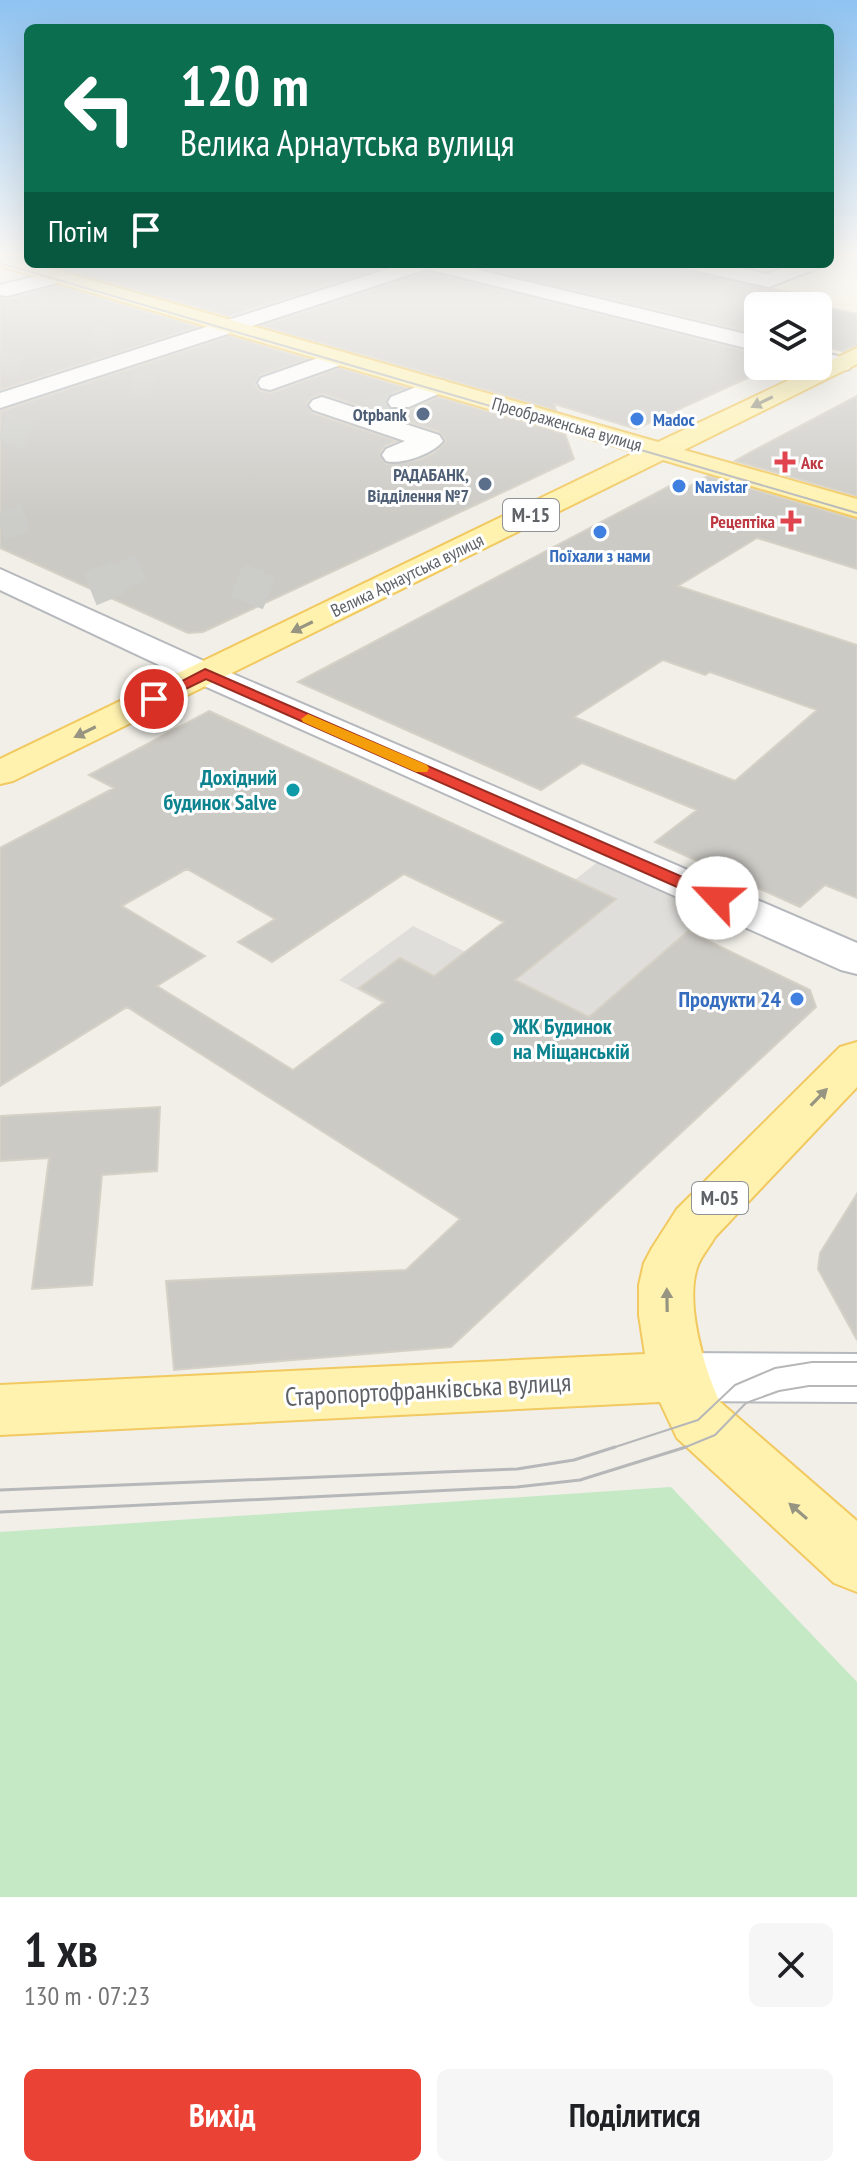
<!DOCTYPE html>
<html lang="uk">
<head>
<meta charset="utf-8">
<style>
	body { margin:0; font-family:"PT Sans Narrow",sans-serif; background:#f6f6f6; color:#202124; height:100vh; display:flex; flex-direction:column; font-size:30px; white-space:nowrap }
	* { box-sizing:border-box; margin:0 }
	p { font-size:26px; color:#757577 }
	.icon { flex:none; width:44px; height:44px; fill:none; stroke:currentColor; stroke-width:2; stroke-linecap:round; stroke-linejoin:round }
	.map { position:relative; height:1897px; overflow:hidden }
	.drawer { display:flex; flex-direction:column; background:#fff; flex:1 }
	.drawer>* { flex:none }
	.guide { position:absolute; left:24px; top:24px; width:810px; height:244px; border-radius:12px; box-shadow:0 8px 32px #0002; background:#0b6e4f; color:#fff; overflow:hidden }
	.buttons { position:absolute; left:744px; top:292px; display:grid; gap:16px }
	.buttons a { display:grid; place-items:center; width:88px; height:88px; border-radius:12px; background:#fff; box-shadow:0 8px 32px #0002; font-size:40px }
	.pin { position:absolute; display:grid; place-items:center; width:68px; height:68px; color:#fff; margin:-34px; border:4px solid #fff; border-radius:50%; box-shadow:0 2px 8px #0007 }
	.me { position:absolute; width:88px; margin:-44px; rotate:294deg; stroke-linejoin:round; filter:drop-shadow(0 0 6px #0008) }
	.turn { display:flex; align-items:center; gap:28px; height:168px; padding:0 24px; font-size:36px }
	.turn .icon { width:104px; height:104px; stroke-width:2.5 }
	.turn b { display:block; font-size:56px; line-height:68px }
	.then { display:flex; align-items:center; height:76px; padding:0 24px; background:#0003; gap:16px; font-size:30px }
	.round { display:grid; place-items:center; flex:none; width:84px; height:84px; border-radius:12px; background:#f6f6f6 }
	.overview { display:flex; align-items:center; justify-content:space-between; height:136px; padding:0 24px }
	h1 { font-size:48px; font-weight:700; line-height:60px }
	.cta { display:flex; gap:16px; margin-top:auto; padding:16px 24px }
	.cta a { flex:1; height:92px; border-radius:12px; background:#ea4335; color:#fff; font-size:32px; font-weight:700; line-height:92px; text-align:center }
	.cta a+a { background:#f6f6f6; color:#202124 }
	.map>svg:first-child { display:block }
</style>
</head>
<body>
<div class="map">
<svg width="857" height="1897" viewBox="0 0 857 1897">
	<rect width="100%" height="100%" fill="#f1efe8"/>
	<path fill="#fef7e0" d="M844 252H857V354L839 363 818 358V306H758V343L596 304 690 267 830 264V258Z"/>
	<path fill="#e0deda" d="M608 854 720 903 482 1114 339 1035 382 1003 339 980 413 926 476 957Z"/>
	<path fill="#c5e8c5" d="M671 1487 857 1682V1897H0V1532Z"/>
	<path fill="#cccac5" stroke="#d6d1c6" stroke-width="2" fill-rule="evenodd" d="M46 264H393L229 316Z
		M467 264H653L799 294 814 298 805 303 857 314V345L843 351 818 346V306H758V334Z
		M427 272 758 354V366H774L636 429 554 404 556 410 262 326Z
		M58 286 197 327 0 390V298L8 299Z
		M230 336 307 359 260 375 255 385 260 391 271 393 340 368 406 388 388 395 385 404 391 410H410L438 397 565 434 574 459 203 632 188 633 0 548V411ZM323 394 440 432 446 441 434 453 418 460 386 464 380 453 385 446 397 441 312 413 307 403 312 397Z
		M857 396V496L735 461 751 452Z
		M708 476 857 520V569L757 538 678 586 857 645V898L825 885 800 907 655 842 697 810 582 763 541 790 298 682 675 483 688 487ZM663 660 705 675 710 672 817 710 735 781 574 717Z
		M209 711 616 899 515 980 589 1017 688 931 810 990 816 1007 451 1347 174 1370 166 1281 406 1270 460 1219 127 1007 0 1086V848L114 788 89 775ZM187 869 275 919 238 942 272 962 404 874 504 922 434 976 400 958 359 988 385 1002 293 1070 157 986 205 956 122 906Z
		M160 1107 157 1171 102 1175 92 1285 32 1289 49 1158 0 1161V1116Z
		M857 1194V1340L818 1269 820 1253Z"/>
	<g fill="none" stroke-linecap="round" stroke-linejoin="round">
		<path stroke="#ccccc8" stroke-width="22" stroke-dasharray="22 11" stroke-linecap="butt" d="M91 332 118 341
			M0 360 27 369
			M132 383 162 393"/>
		<path stroke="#ccccc8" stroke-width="28" stroke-dasharray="28 14" stroke-linecap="butt" d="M369 413 400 402
			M3 427 36 439
			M0 527 29 516
			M115 579 144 566"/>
		<path stroke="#ccccc8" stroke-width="35" stroke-dasharray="35 17" stroke-linecap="butt" d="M237 580 279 597
			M90 589 119 577"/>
		<g stroke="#b5b8bc" stroke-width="4">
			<path id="minor" d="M403 264H454L758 337V351L427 269 0 408V393Z
				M681 264H719L767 274 793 264H821L818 268 769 287 684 268Z
				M58 271 68 277 65 281 7 296 0 295V285Z
				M338 351 346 353 350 358 346 363 270 390 261 388 258 383 261 378Z
				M818 351 849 359 853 364 849 369 841 371 818 365Z
				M436 379 445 381 448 386 445 391 409 407H391L388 402 391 397Z
				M322 397 439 435 443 441C433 454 401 465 386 461L382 455 386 449 405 441 313 410 309 405 313 400Z
				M0 569 217 667 857 943V974L841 970 193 681 0 590Z
				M678 1353 857 1354V1402L678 1401 657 1394 649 1377 657 1360Z"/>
		</g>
		<g stroke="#f2c960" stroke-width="4">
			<path id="major" d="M0 254 658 442 857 348V364L684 450 857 499V517L663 460 13 781 0 784V759L636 452 0 266Z
				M857 1042V1087L715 1237C710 1246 702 1255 698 1265 684 1301 704 1369 720 1402L857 1521V1592L834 1583 677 1438 660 1402 0 1435V1385L645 1354 639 1315V1285L644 1263 652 1248 677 1209 840 1047Z"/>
		</g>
		<use href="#minor" fill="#fff" fill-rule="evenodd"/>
		<use href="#major" fill="#fff2af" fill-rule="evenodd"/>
		<path stroke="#b6b7b8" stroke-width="2" d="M0 263 857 513
			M609 1449 698 1420 735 1385 775 1368 812 1362H857
			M681 1449 715 1435 746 1403 779 1391 809 1386H857"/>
		<path stroke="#b6b7b8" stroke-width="3" d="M0 1490 517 1469 574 1460 615 1447
			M0 1512 517 1487 580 1480 686 1447"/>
	</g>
	<defs><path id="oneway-solid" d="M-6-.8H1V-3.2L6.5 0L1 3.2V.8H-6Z" transform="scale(2)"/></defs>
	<g fill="#979581">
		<use href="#oneway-solid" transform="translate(762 402) rotate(154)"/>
		<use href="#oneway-solid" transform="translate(302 627) rotate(154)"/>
		<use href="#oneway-solid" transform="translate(85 732) rotate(154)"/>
		<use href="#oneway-solid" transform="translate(819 1097) rotate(-46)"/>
		<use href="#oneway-solid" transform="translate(667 1300) rotate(-91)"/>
		<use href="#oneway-solid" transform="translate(798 1511) rotate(-139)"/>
	</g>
	<linearGradient id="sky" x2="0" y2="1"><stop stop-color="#8fc3f1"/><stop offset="0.49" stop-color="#f9f8f5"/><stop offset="1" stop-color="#f9f8f5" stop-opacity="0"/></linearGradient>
	<rect width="857" height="518" fill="url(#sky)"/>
	<path fill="#ea4335" stroke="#982c22" stroke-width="2" d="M205 669 724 895 726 898 724 902H711L206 679 159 702H149L147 699Z"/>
	<path fill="#f59e0b" d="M308 714 427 765 429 768 427 772H416L303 722 301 719Z"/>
	<g fill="#5c6f8a" stroke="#fff" stroke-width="3">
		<circle cx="423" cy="414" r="8"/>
		<circle cx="485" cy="484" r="8"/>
	</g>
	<g fill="#3f7fe0" stroke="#fff" stroke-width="3">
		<circle cx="637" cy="419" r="8"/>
		<circle cx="679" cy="486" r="8"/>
		<circle cx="600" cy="532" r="8"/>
		<circle cx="797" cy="999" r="8"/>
	</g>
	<g fill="#e0444e" stroke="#fff" stroke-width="3">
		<path d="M781 450h8v8h8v8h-8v8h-8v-8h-8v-8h8z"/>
		<path d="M787 509h8v8h8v8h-8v8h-8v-8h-8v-8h8z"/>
	</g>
	<g fill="#0f9aa8" stroke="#fff" stroke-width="3">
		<circle cx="293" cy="790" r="8"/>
		<circle cx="497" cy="1039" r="8"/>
	</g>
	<g text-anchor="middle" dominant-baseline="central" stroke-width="6" stroke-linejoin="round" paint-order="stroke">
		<g font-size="18" font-weight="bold" fill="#4e5e75" stroke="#fff" text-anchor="end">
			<text x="407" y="414">Otpbank</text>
			<text x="469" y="474">РАДАБАНК,<tspan x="469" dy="21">Відділення №7</tspan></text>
		</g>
		<g font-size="18" font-weight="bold" fill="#366cbe" stroke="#fff" text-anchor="start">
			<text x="653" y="419">Madoc</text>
			<text x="695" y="486">Navistar</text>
			<text x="600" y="555" text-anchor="middle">Поїхали з нами</text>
		</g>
		<g font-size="18" fill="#5f6368" stroke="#fff">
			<text transform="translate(567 424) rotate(16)">Преображенська вулиця</text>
			<text transform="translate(407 575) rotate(-26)">Велика Арнаутська вулиця</text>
		</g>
		<g font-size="18" font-weight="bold" fill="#be3a42" stroke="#fff" text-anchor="start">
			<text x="801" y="462">Акс</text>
			<text x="775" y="521" text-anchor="end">Рецептіка</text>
		</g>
		<g fill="#fff" stroke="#8f9295" stroke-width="2">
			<rect x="503" y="499" width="56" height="32" rx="6"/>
			<rect x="692" y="1182" width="56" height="32" rx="6"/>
		</g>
		<g font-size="20" font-weight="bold" fill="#5f6368">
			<text x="531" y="515">М-15</text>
			<text x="720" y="1198">М-05</text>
		</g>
		<g font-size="22" font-weight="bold" fill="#0d838f" stroke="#fff" text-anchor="end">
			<text x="277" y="777">Дохідний<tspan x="277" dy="25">будинок Salve</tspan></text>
			<text x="513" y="1026" text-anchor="start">ЖК Будинок<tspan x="513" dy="25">на Міщанській</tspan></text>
		</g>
		<g font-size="22" font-weight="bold" fill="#366cbe" stroke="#fff" text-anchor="end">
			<text x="781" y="999">Продукти 24</text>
		</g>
		<g font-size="26" fill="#5f6368" stroke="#fff">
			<text transform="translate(428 1389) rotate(-3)">Старопортофранківська вулиця</text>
		</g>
	</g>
</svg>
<div class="buttons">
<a><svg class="icon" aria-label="layers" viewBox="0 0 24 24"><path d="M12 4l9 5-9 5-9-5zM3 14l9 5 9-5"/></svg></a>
</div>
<div class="pin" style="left:154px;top:699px;background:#d93025"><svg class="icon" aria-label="arrive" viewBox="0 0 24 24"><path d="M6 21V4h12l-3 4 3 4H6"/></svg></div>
<svg class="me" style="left:717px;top:898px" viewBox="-20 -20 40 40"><circle r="19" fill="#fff"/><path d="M0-13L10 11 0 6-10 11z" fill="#ea4335"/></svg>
<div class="guide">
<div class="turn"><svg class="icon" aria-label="left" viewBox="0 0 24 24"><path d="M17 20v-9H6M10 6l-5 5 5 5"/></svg><div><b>120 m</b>Велика Арнаутська вулиця</div></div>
<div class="then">Потім<svg class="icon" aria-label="arrive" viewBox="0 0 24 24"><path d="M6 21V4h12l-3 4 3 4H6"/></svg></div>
</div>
</div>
<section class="drawer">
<div class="overview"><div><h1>1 хв</h1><p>130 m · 07:23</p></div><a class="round"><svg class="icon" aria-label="close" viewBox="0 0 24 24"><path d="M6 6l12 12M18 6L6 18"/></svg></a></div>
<div class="cta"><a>Вихід</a><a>Поділитися</a></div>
</section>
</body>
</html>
